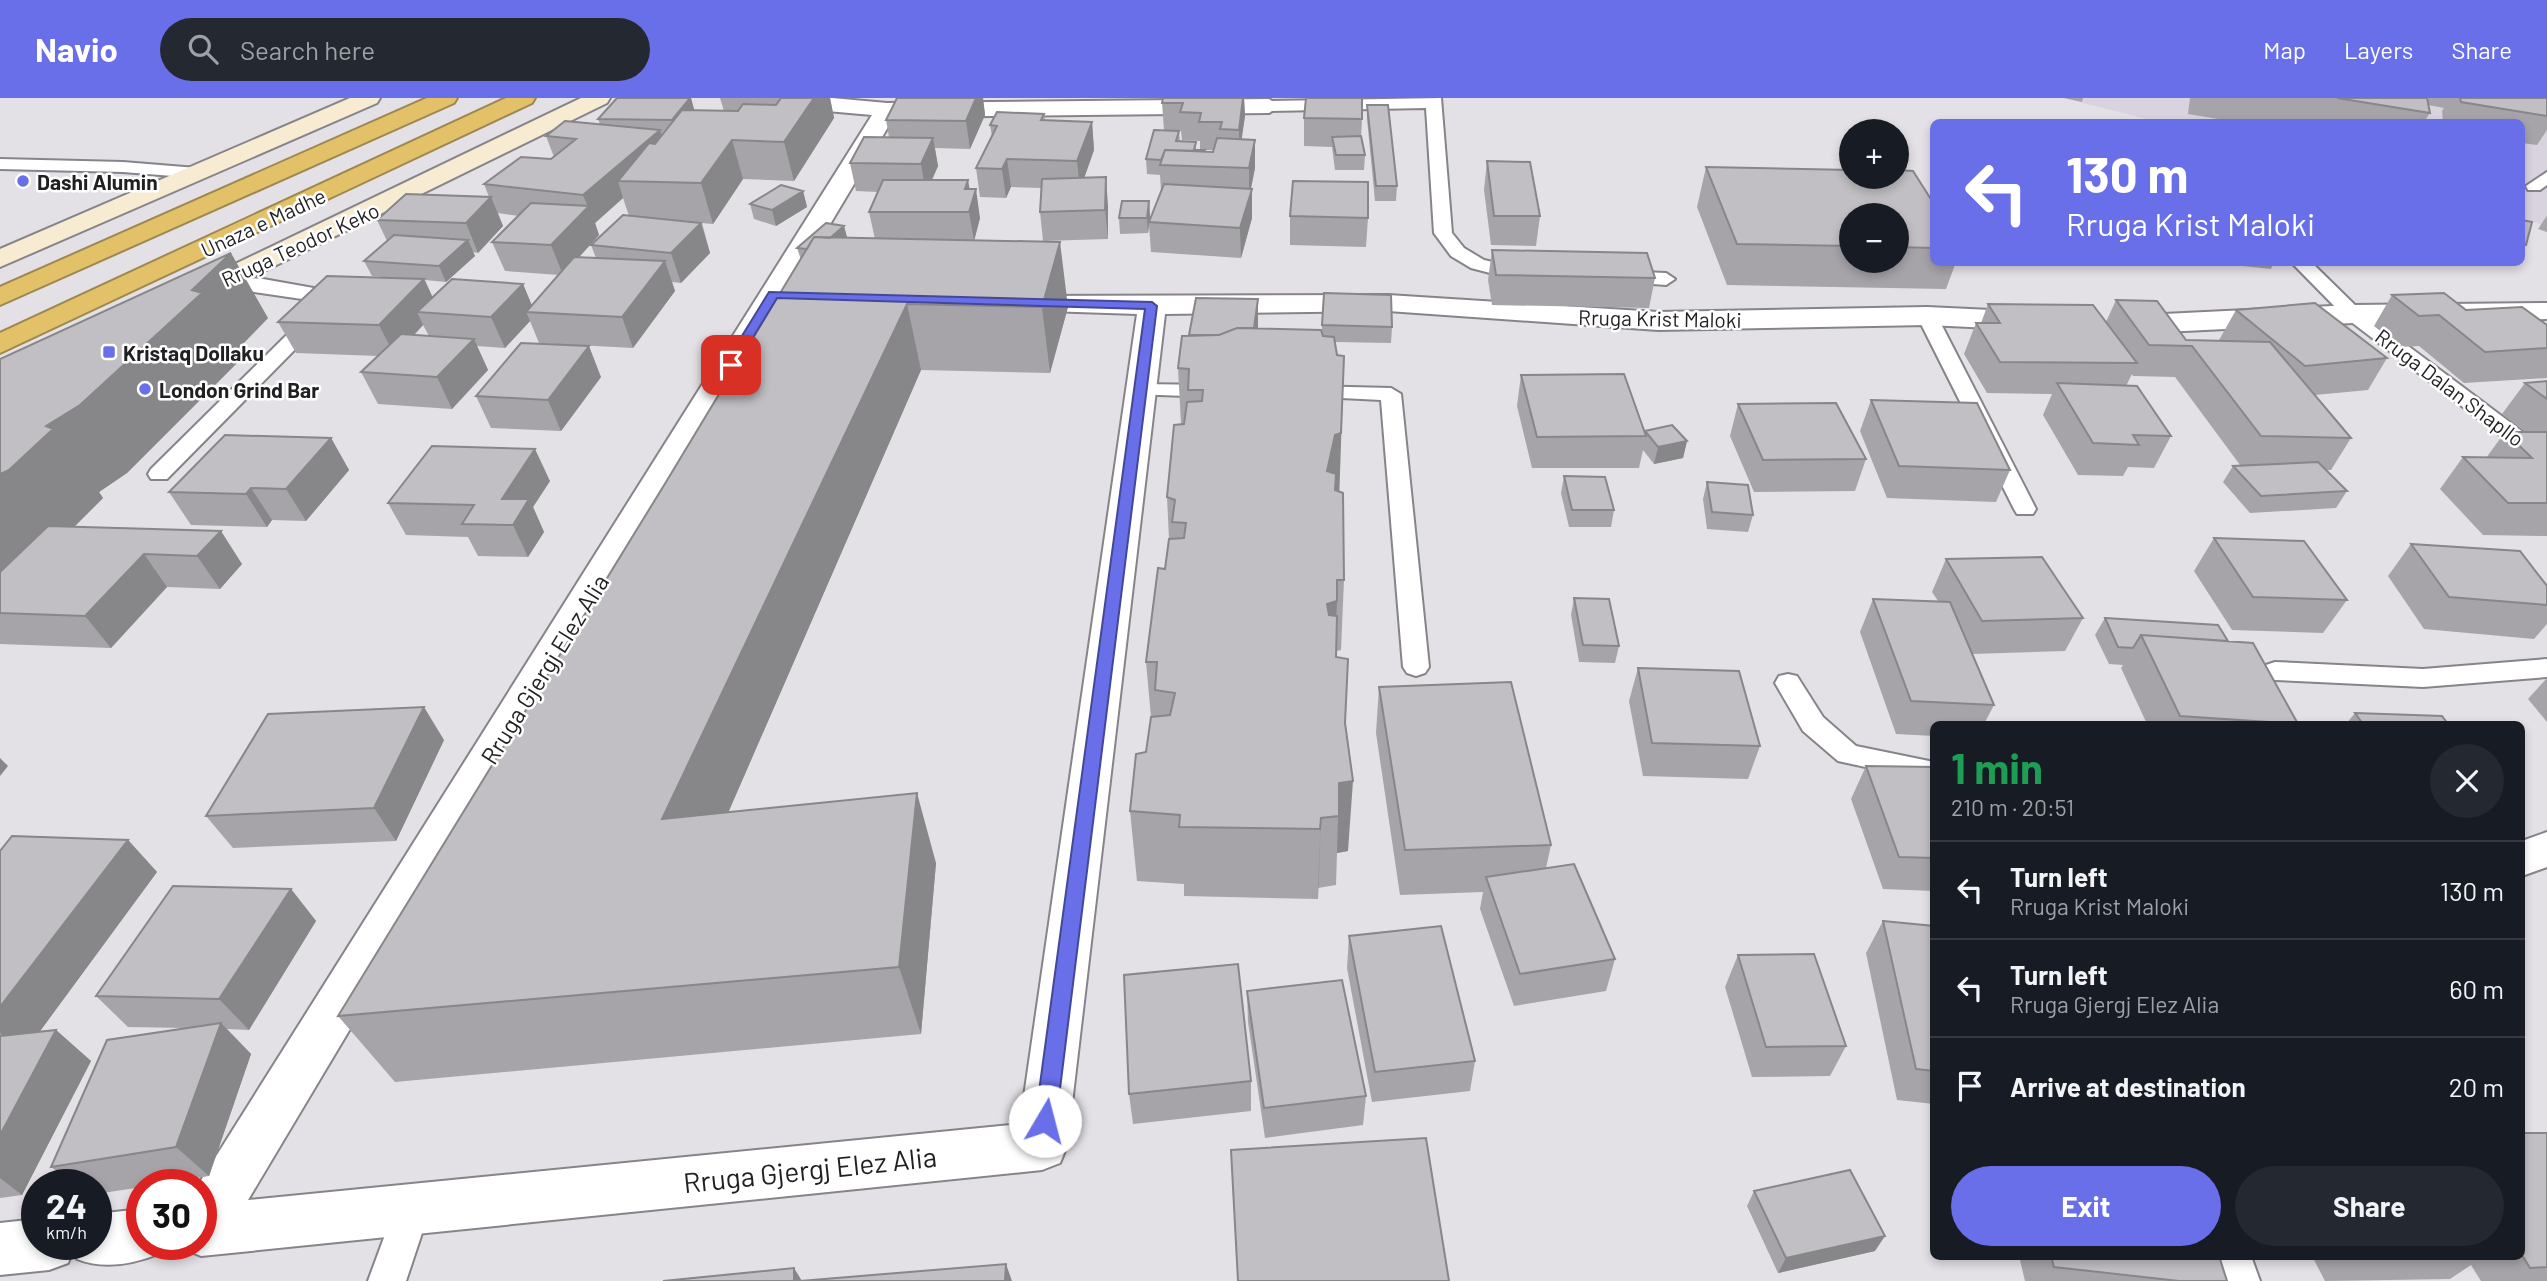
<!DOCTYPE html>
<html lang="en">
<head>
<meta charset="utf-8">
<style>
	body { margin:0; font-family:Barlow,sans-serif; background:#242831; color:#f1f3f6; height:100vh; display:flex; flex-direction:column; font-size:26px; white-space:nowrap }
	* { box-sizing:border-box; margin:0 }
	p { font-size:23px; color:#9ea1a6 }
	.icon { flex:none; width:38px; height:38px; fill:none; stroke:currentColor; stroke-width:2; stroke-linecap:round; stroke-linejoin:round }
	.map { position:relative; flex:1; overflow:hidden }
	.sheet { position:absolute; left:1930px; top:623px; width:595px; height:539px; display:flex; flex-direction:column; background:#171b24; border-radius:10px; box-shadow:0 4px 10px #0003 }
	.sheet>* { flex:none }
	.hud { position:absolute; left:1930px; top:21px; width:595px; height:147px; border-radius:10px; box-shadow:0 4px 10px #0003; background:#686fe8; color:#fff; overflow:hidden }
	.fabs { position:absolute; left:1839px; top:21px; display:grid; gap:14px }
	.fabs a { display:grid; place-items:center; width:70px; height:70px; border-radius:50%; background:#171b24; box-shadow:0 4px 10px #0003; font-size:35px }
	.speed { position:absolute; left:21px; top:1071px; display:flex; gap:14px; font-size:35px; font-weight:700; text-align:center }
	.speed>* { display:grid; place-content:center; width:91px; height:91px; border-radius:50%; background:#171b24; box-shadow:0 4px 10px #0003; line-height:1 }
	.speed small { font-size:18px; font-weight:400 }
	.speed .limit { border:10px solid #d22; background:#fff; color:#111 }
	.pin { position:absolute; display:grid; place-items:center; width:60px; height:60px; color:#fff; margin:-30px; border-radius:14px; box-shadow:0 4px 10px #0006 }
	.me { position:absolute; width:77px; margin:-38px; rotate:8deg; stroke-linejoin:round; filter:drop-shadow(0 0 5px #0008) }
	.turn { display:flex; align-items:center; gap:24px; height:147px; padding:0 21px; font-size:32px }
	.turn .icon { width:91px; height:91px; stroke-width:2.5 }
	.turn b { display:block; font-size:49px; line-height:60px }
	.round { display:grid; place-items:center; flex:none; width:74px; height:74px; border-radius:37px; background:#242831 }
	.head { display:flex; align-items:center; justify-content:space-between; height:119px; padding:0 21px }
	h1 { font-size:42px; font-weight:700; line-height:52px; color:#1e9e55 }
	.primary-button { display:flex; gap:14px; margin-top:auto; padding:14px 21px }
	.primary-button a { flex:1; height:80px; border-radius:42px; background:#686fe8; color:#fff; font-size:28px; font-weight:700; line-height:80px; text-align:center }
	.primary-button a+a { background:#242831; color:#f1f3f6 }
	ul { padding:0; list-style:none }
	li { display:flex; align-items:center; gap:21px; height:98px; padding:0 21px; border-top:2px solid #363941 }
	li div { flex:1 }
	li b { display:block; font-size:26px }
	li em { font-style:normal }
	header { display:flex; align-items:center; gap:42px; box-sizing:border-box; height:98px; padding:0 35px; background:#686fe8; color:#fff }
	header strong { font-size:33px }
	nav { display:flex; gap:38px; margin-inline-start:auto; font-size:24px }
	.search { width:490px; height:63px; background:#242831; display:flex; align-items:center; gap:18px; box-sizing:border-box; padding:0 24px; border-radius:38px; color:#9ea1a6; font-size:26px }
	.map>svg:first-child { display:block }
</style>
</head>
<body>
<header>
<strong>Navio</strong>
<div class="search"><svg class="icon" aria-label="search" viewBox="0 0 24 24"><circle cx="10" cy="10" r="6"/><path d="M15 15l6 6"/></svg>Search here</div>
<nav><a>Map</a><a>Layers</a><a>Share</a></nav>
</header>
<div class="map">
<svg width="2547" height="1183" viewBox="0 0 2547 1183">
	<rect width="100%" height="100%" fill="#e3e1e6"/>
	<path fill="#d8d3de" d="M2064 0H2547V128L2522 121V24H2158Z"/>
	<g fill="none" stroke-linecap="round" stroke-linejoin="round">
		<g stroke="#868489" stroke-width="4">
			<path id="lane" d="M1441 0 1452 135 1464 150 1484 162 1532 173 1534 177 1532 181H1513L1471 170 1451 158 1434 135 1426 10 1269 13 1261 8 1269 3Z
				M0 61 123 64 197 70 205 75 197 80 123 74 0 71Z
				M2547 74V87L2540 92H2528L2526 88Z
				M2291 164H2311L2360 212 2547 352V369L2539 367 2346 220Z
				M1619 173 1666 175 1675 181 1666 187 1612 183 1610 179Z
				M221 178 263 181 336 194 346 200 336 206 214 188 212 184 214 180Z
				M1927 212 1937 218 2036 411 2033 416H2017L2014 411 1917 218Z
				M315 214 322 216 325 220 322 224 167 381H151L148 376 151 371 308 216Z
				M1139 286 1213 287 1223 293 1213 299 1132 296 1129 292 1132 288Z
				M1308 288 1391 290 1401 296 1429 569 1425 575 1416 578 1407 575 1403 569 1381 302 1301 298 1298 294 1301 290Z
				M2547 561V579L2423 589 2275 582 2266 579 2262 573 2266 567 2275 564 2423 571Z
				M1788 576 1797 578 1823 619 1856 648 1934 664V684L1838 663 1803 633 1775 585 1779 578Z
				M412 1094 425 1099 430 1111 406 1183H368L399 1099Z
				M2214 1158H2251L2260 1183H2222Z"/>
		</g>
		<g stroke="#868489" stroke-width="4">
			<path id="street" d="M748 0H832L887 5 1269 1 1280 8 1269 15 894 19 248 1102 1020 1026 1137 216 1017 212 1007 210 1003 204 1007 198 1388 197 1658 214 1927 209 2034 214 2044 217 2048 223 2044 229 2034 232 1927 227 1658 232 1388 213 1165 216 1067 1048 1060 1065 1042 1072 201 1158 182 1150 180 1146H201V1087H198L872 17 759 7Z
				M2547 205V221L2353 225 2122 236 2112 233 2108 227 2112 221 2122 218 2353 207Z
				M2547 734V769L2522 778V743Z
				M142 1111V1146H165L161 1155C134 1166 104 1172 77 1161L73 1152 68 1165 49 1172 0 1177V1125L37 1121V1146H96V1116Z"/>
		</g>
		<g stroke="#868489" stroke-width="4">
			<path id="secondary" d="M350 0H380L377 5 0 169V151Z
				M581 0H610L607 5 205 202H185L181 196 185 190Z"/>
		</g>
		<g stroke="#9f8850" stroke-width="4">
			<path id="highway" d="M427 0H457L454 5 0 207V189Z
				M506 0H535L532 5 0 255V235Z"/>
		</g>
		<use href="#lane" fill="#fff" fill-rule="evenodd"/>
		<use href="#street" fill="#fff" fill-rule="evenodd"/>
		<use href="#secondary" fill="#f7ecd2" fill-rule="evenodd"/>
		<use href="#highway" fill="#e3c169" fill-rule="evenodd"/>
	</g>
	<path fill="#a6a4a8" fill-rule="evenodd" d="M617 0H691L694 12 724 13 720 0H830L834 20 794 83 743 81 713 126 702 125 710 155 681 185 672 184 675 193 633 250 539 245 530 223 505 250 477 248 488 272 452 311 378 306 361 274 378 258 296 255 278 224 395 180 372 178 364 163 387 143 377 122 489 99 484 86 551 61 554 59 546 38 600 26 598 21ZM623 100 629 118 591 147 596 160 579 159 599 137 595 125ZM498 115 519 118 492 144 505 173 559 177 532 208 523 186 433 200 425 182 446 184 475 158 473 154 478 155 503 128ZM423 227 429 238 414 237Z
		M897 0H983L985 17 970 51 935 50 938 68 932 82 970 91 980 120 974 143 1068 209 1050 275 921 272 728 714 936 765 921 936 395 984 338 918 666 384 801 162 797 150 844 128 847 140 875 141 869 114 878 94 856 93 850 65 889 39 886 22Z
		M1163 0H1244L1245 18 1241 41 1255 42V70L1251 91 1252 120 1241 160 1151 154 1149 127 1148 135 1120 136 1119 120 1149 103 1150 122 1161 93 1160 77 1147 76 1146 61 1164 32 1162 5ZM1179 33H1181L1182 42 1200 43V52H1214L1213 54 1196 52V44H1180Z
		M2064 0H2083L2082 4Z
		M2190 0H2547V32L2537 47 2522 45V24H2443L2442 13 2444 10 2428 7 2430 15 2424 24H2236L2188 16Z
		M1367 7 1397 88 1396 103H1375L1367 21Z
		M1044 16 1045 22 1092 24 1094 52 1084 80 1108 108V141L1043 143 1040 114 1042 90 1011 89 1006 100 980 99 976 70 992 38 990 27Z
		M1304 20 1362 21 1361 40 1365 57 1364 72H1335L1332 49 1304 48Z
		M1487 63 1540 118 1536 148 1491 147 1484 92Z
		M1706 69 1934 106V164H1956L1946 191 1727 187 1697 109ZM1852 117H1897V163H1852Z
		M803 93 807 109 776 128 754 121 750 106Z
		M1290 118 1368 120 1366 149 1290 147Z
		M2547 118V134L2538 131 2544 122Z
		M1492 152 1655 180 1649 210 1492 207 1488 182Z
		M2205 164H2274L2271 171Z
		M2392 197 2547 227V280L2464 285 2419 248 2400 249 2374 228Z
		M2116 202 2186 242H2219L2236 212 2387 260 2368 292 2315 297 2351 340 2331 372H2326L2347 393 2336 410 2250 415 2223 384 2233 368 2240 367 2175 279 2133 278 2132 276 2126 288 2171 338 2154 370 2128 369 2123 378 2078 377 2043 317 2052 296 1987 295 1964 256 1976 225H1981L1988 206 2106 224Z
		M268 220 236 253 241 261 127 375 99 394 103 400 75 428 242 466 220 491 167 489 111 550 0 546V261Z
		M1322 227 1392 229 1391 245 1335 244 1339 394 1344 482 1341 552 1337 553 1336 559 1345 625 1348 753 1337 755 1336 787 1318 790V801L1184 798V786L1137 783 1130 713 1146 654 1151 619 1146 564 1165 471 1169 441 1167 399 1181 326 1178 270 1258 230 1322 235Z
		M1521 277 1644 334 1645 333 1687 343 1683 360 1654 366 1643 352 1639 370H1532L1517 308Z
		M601 279 561 333 491 330 476 298Z
		M2547 283V438L2483 437 2440 391 2463 359 2486 360 2505 334H2525L2502 316 2525 285Z
		M1871 302 2010 372 1996 404 1887 400 1860 333Z
		M1738 306 1866 361 1855 393 1754 394 1730 338Z
		M331 340 349 372 306 423 272 422 267 429 191 427 169 394Z
		M1564 378 1614 412 1611 429H1569L1561 395Z
		M550 383 533 409 544 434 528 459 478 458 468 439 406 437 388 405Z
		M1707 384 1753 417 1748 434 1707 431 1703 401Z
		M2214 440 2347 502 2323 535 2232 532 2194 473Z
		M2411 446 2547 488V526L2534 541 2424 531 2388 478Z
		M1946 461 2083 520 2065 553 1972 556 1994 607 1984 626H1934V638L1896 636 1860 534 1873 501 1938 503 1932 494Z
		M1574 500 1619 548 1615 565 1579 564 1571 517Z
		M2105 520 2228 543 2298 626H2147L2121 570 2123 567 2109 566 2095 537Z
		M1638 570 1760 648 1748 681 1643 678 1629 603Z
		M2547 580V624L2528 601Z
		M1379 589 1551 747 1546 770 1615 861 1606 893 1514 908 1480 811 1483 794 1400 797 1376 635Z
		M2355 615 2448 626H2346Z
		M444 642 396 743 233 750 206 718Z
		M1866 668 1934 669V793L1883 791 1851 701Z
		M128 742 157 774 40 933 56 932 91 963 22 1097 0 1100V753Z
		M291 791 316 823 249 932 227 931 251 956 209 1078 155 1087H142V1089L96 1096V1087H75L51 1069 187 930 128 929 96 898Z
		M1883 823 1934 828V1006L1897 1002 1866 855Z
		M1349 838 1475 963 1470 993 1372 1004 1347 870Z
		M1738 857 1846 948 1830 978 1752 979 1725 889Z
		M1247 893 1366 998 1363 1027 1265 1040 1248 924Z
		M1251 983V1013L1133 1026 1129 996Z
		M2522 1035H2547V1183H2481L2471 1167 2450 1181 2325 1183 2312 1158H2522Z
		M1754 1093 1875 1153 1778 1175 1747 1108Z
		M2019 1158H2219L2227 1183H2025Z"/>
	<path fill="#878688" d="M690 0H691L698 26 680 50 672 22Z
		M814 0H830L834 20 794 83 784 44Z
		M976 0H983L985 17 970 51 966 23Z
		M1243 0H1244L1245 18 1239 60V32Z
		M1092 24 1094 52 1080 92 1077 63Z
		M660 32 668 60 618 83 623 100 595 125 599 137 563 177 551 147 588 109 583 97Z
		M933 40 938 68 926 95 921 66Z
		M732 42 743 81 713 126 701 85Z
		M1255 42V70L1249 99V70Z
		M1007 61 1011 89 1006 100 1002 71Z
		M1106 79 1108 108V141L1105 112Z
		M968 82 972 104 976 91 980 120 974 143 965 91Z
		M1252 91V120L1241 160 1240 130Z
		M803 93 807 109 776 128 772 112Z
		M491 99 503 128 478 155 466 125Z
		M1149 103 1150 118 1148 135 1147 120Z
		M701 125 710 155 681 185 671 155Z
		M844 128 848 143 816 153Z
		M468 142 475 158 446 184 439 168Z
		M1060 144 1068 209 1050 275 1042 209Z
		M231 155 268 220 236 253 241 261 127 375 99 394 103 400 62 441 0 476V376L46 328Z
		M665 163 675 193 633 250 622 219Z
		M424 181 438 211 417 214 423 227 395 258 379 227Z
		M523 186 535 215 526 214 530 223 505 250 491 219Z
		M1258 201V232L1252 244Z
		M907 206 921 272 695 791 662 721Z
		M474 241 488 272 452 311 437 279Z
		M589 248 601 279 561 333 548 302Z
		M1344 258 1339 404 1327 373Z
		M331 340 349 372 306 423 286 391Z
		M1687 343 1683 360 1654 366 1658 349Z
		M535 351 550 383 533 409 544 434 528 459 513 427 502 401Z
		M251 390 272 422 267 429 246 396Z
		M221 433 242 466 220 491 197 458Z
		M144 456 167 489 111 550 85 518Z
		M1337 503 1334 574 1327 506Z
		M424 609 444 642 396 743 374 710Z
		M0 660 8 668 0 678Z
		M1353 683 1348 753 1337 755 1339 685Z
		M917 695 936 765 921 936 899 869Z
		M1321 720 1318 790V801Z
		M128 742 157 774 24 955 0 935V909Z
		M291 791 316 823 249 932 219 901Z
		M221 925 251 956 209 1078 176 1049Z
		M56 932 91 963 22 1097 0 1080V1037Z
		M1885 1138 1875 1153 1778 1175 1786 1160Z
		M1006 1166 1012 1183H1005Z
		M794 1170 802 1183H794Z"/>
	<path fill="#c1bfc3" stroke="#878688" stroke-width="2" d="M617 0H690L672 22 598 21Z
		M781 0H814L784 44 732 42 701 85 618 83 649 45 655 46 682 12 738 13 743 6 776 7Z
		M897 0H976L966 23 886 22Z
		M1163 0H1243L1239 32 1220 31 1222 24H1199L1201 15 1180 14 1183 5H1162Z
		M1306 0H1362V21L1304 20Z
		M2337 0H2427L2430 15Z
		M2460 0H2547V18L2461 4Z
		M1367 7H1388L1397 88H1376Z
		M997 14 1044 16 1041 22 1092 24 1077 63 1007 61 1002 71 976 70 997 28 990 27Z
		M565 23 660 32 583 97 484 86 521 59 551 61 576 41 546 38Z
		M1154 32 1179 33 1176 43 1196 44 1194 52H1205L1204 53 1165 52 1161 62 1146 61Z
		M1361 38 1365 57H1336L1332 39Z
		M864 39 933 40 921 66 850 65Z
		M1217 40 1255 42 1249 70 1160 67 1165 52 1213 54Z
		M1487 63 1530 64 1540 118H1494Z
		M1706 69 1852 72V79H1897V72L1913 73 1934 106V150L1897 149V117H1852V148L1737 146Z
		M1106 79 1105 112 1040 114 1042 81Z
		M883 82H968L965 91H976L969 114H869Z
		M1293 83 1368 84V120L1290 118Z
		M1164 86 1252 91 1240 130 1149 124Z
		M781 87 803 93 772 112 750 106Z
		M406 96 491 99 466 125 377 122Z
		M1122 103H1149L1147 120H1119Z
		M531 105 589 108 551 147 492 144Z
		M623 117 701 125 671 155 591 147Z
		M2522 122 2532 124 2526 147 2522 146Z
		M826 125 844 128 830 140 814 139 807 151 797 150Z
		M394 137 468 142 439 168 364 163Z
		M814 139 1060 144 1042 209 907 206 662 721 917 695 899 869 338 918 666 384Z
		M1492 152 1647 155 1655 180 1496 177Z
		M231 155 192 192 202 195 80 307 46 328 53 331 9 372 0 376V261Z
		M574 159 665 163 622 219 526 214Z
		M327 178 424 181 379 227 278 224Z
		M452 181 523 186 491 219 417 214Z
		M1324 195 1391 197 1392 229 1322 227Z
		M2444 195 2466 212 2522 209 2547 227V250L2485 254 2439 217 2419 218 2392 197Z
		M1196 200 1258 201 1254 230H1237L1219 237H1189Z
		M2116 202 2157 203 2186 242 2270 244 2351 340 2261 338 2192 248 2149 247Z
		M2315 205 2387 260 2305 268 2236 212Z
		M1988 206 2093 207 2137 265 2000 264 1976 225H2000Z
		M1237 230 1321 232 1323 238 1334 239 1337 257 1344 258 1341 335 1335 337 1327 373 1336 376 1335 392 1343 395 1344 482H1337V503L1327 506 1329 517 1337 518 1336 559 1348 561 1345 625 1353 683 1339 685V718L1321 720 1320 731 1179 729 1180 717 1130 713 1136 656 1146 654 1151 619 1170 617 1175 595 1155 592 1157 564H1146L1158 470 1165 471 1169 441 1184 440 1186 425 1172 424 1175 402 1167 399 1174 327 1184 326 1187 304 1202 303 1203 292H1188L1189 271 1178 270 1182 238 1219 237Z
		M401 236 474 241 437 279 361 274Z
		M521 245 589 248 548 302 476 298Z
		M1624 276 1646 338 1537 339 1521 277Z
		M2547 283V301L2525 285Z
		M2057 285 2137 288 2171 338 2133 337 2139 347 2093 345Z
		M1871 302 1977 305 2010 372 1899 368Z
		M1836 305 1866 361 1763 362 1738 306Z
		M1672 327 1687 343 1658 349 1645 333Z
		M2505 334H2547V405H2508L2463 359 2532 360Z
		M225 337 331 340 286 391 251 390 246 396 169 394Z
		M432 348 535 351 502 401H529L513 427 462 426 474 407 388 405Z
		M2318 364 2347 393 2261 398 2233 368Z
		M1564 378 1605 379 1614 412H1572Z
		M1707 384 1748 387 1753 417 1712 414Z
		M48 428 221 433 197 458 144 456 85 518 0 515V474Z
		M2214 440 2304 443 2347 502 2253 499Z
		M2411 446 2520 453 2547 488V507L2449 499Z
		M2042 459 2083 520 1982 523 1946 461Z
		M1574 500 1609 501 1619 548 1583 547Z
		M1873 501 1950 504 1994 607 1911 603Z
		M2105 520 2218 527 2228 543 2141 537 2133 550 2118 549Z
		M2141 537 2253 545 2298 626 2180 618Z
		M1638 570 1739 573 1760 648 1652 645Z
		M1511 584 1551 747 1405 752 1379 589Z
		M424 609 374 710 206 718 268 616Z
		M2355 615 2442 618 2448 626H2363Z
		M1866 668 1934 669V760L1899 759Z
		M12 738 128 742 0 909V753Z
		M1574 766 1615 861 1520 876 1486 779Z
		M173 788 291 791 219 901 96 898Z
		M1883 823 1934 828V973L1916 971Z
		M1441 828 1475 963 1375 974 1349 838Z
		M1814 856 1846 948 1766 949 1738 857Z
		M1238 866 1251 983 1129 996 1124 877Z
		M1342 882 1366 998 1264 1010 1247 893Z
		M221 925 176 1049 51 1069 107 942Z
		M56 932 0 1037V938Z
		M2522 1035H2547V1169L2530 1170 2522 1157Z
		M1426 1040 1449 1183H1238L1231 1052Z
		M1850 1072 1885 1138 1786 1160 1754 1093Z
		M2051 1158H2219L2227 1183H2179L2054 1169Z
		M1006 1166 1005 1183H800Z
		M794 1170V1183H663Z"/>
	<path fill="#686fe8" stroke="#444897" stroke-width="2" d="M769 194 1152 204 1157 208 1056 1023 1053 1030 1045 1033 1038 1030 1035 1023 1145 211 777 200 735 269H726L724 267Z"/>
	<g fill="#686fe8" stroke="#fff" stroke-width="2.5">
		<circle cx="23" cy="83" r="7"/>
		<rect x="102" y="247" width="14" height="14" rx="3.5"/>
		<circle cx="145" cy="291" r="7"/>
	</g>
	<g text-anchor="middle" dominant-baseline="central" stroke-width="5" stroke-linejoin="round" paint-order="stroke">
		<g font-size="21" font-weight="bold" fill="#201f21" stroke="#fff" text-anchor="start">
			<text x="37" y="83">Dashi Alumin</text>
			<text x="123" y="254">Kristaq Dollaku</text>
			<text x="159" y="291">London Grind Bar</text>
		</g>
		<g font-size="21" fill="#201f21" stroke="#fff">
			<text transform="translate(263 124) rotate(-25)">Unaza e Madhe</text>
			<text transform="translate(300 146) rotate(-25)">Rruga Teodor Keko</text>
			<text transform="translate(1660 220) rotate(1)">Rruga Krist Maloki</text>
			<text transform="translate(2450 289) rotate(37)">Rruga Dalan Shapllo</text>
		</g>
		<g font-size="24" fill="#201f21" stroke="#fff">
			<text transform="translate(544 571) rotate(-58)">Rruga Gjergj Elez Alia</text>
		</g>
		<g font-size="28" fill="#201f21" stroke="#fff">
			<text transform="translate(810 1071) rotate(-6)">Rruga Gjergj Elez Alia</text>
		</g>
	</g>
</svg>
<div class="fabs">
<a>+</a>
<a>−</a>
</div>
<div class="speed"><div>24<small>km/h</small></div><div class="limit">30</div></div>
<div class="pin" style="left:731px;top:267px;background:#d93025"><svg class="icon" aria-label="arrive" viewBox="0 0 24 24"><path d="M6 21V4h12l-3 4 3 4H6"/></svg></div>
<svg class="me" style="left:1045px;top:1023px" viewBox="-20 -20 40 40"><circle r="19" fill="#fff"/><path d="M0-13L10 11 0 6-10 11z" fill="#686fe8"/></svg>
<div class="hud">
<div class="turn"><svg class="icon" aria-label="left" viewBox="0 0 24 24"><path d="M17 20v-9H6M10 6l-5 5 5 5"/></svg><div><b>130 m</b>Rruga Krist Maloki</div></div>
</div>
<section class="sheet">
<div class="head"><div><h1>1 min</h1><p>210 m · 20:51</p></div><a class="round"><svg class="icon" aria-label="close" viewBox="0 0 24 24"><path d="M6 6l12 12M18 6L6 18"/></svg></a></div>
<ul>
<li><svg class="icon" aria-label="left" viewBox="0 0 24 24"><path d="M17 20v-9H6M10 6l-5 5 5 5"/></svg><div><b>Turn left</b><p>Rruga Krist Maloki</p></div><em>130 m</em></li>
<li><svg class="icon" aria-label="left" viewBox="0 0 24 24"><path d="M17 20v-9H6M10 6l-5 5 5 5"/></svg><div><b>Turn left</b><p>Rruga Gjergj Elez Alia</p></div><em>60 m</em></li>
<li><svg class="icon" aria-label="arrive" viewBox="0 0 24 24"><path d="M6 21V4h12l-3 4 3 4H6"/></svg><div><b>Arrive at destination</b></div><em>20 m</em></li>
</ul>
<div class="primary-button"><a>Exit</a><a>Share</a></div>
</section>
</div>
</body>
</html>
